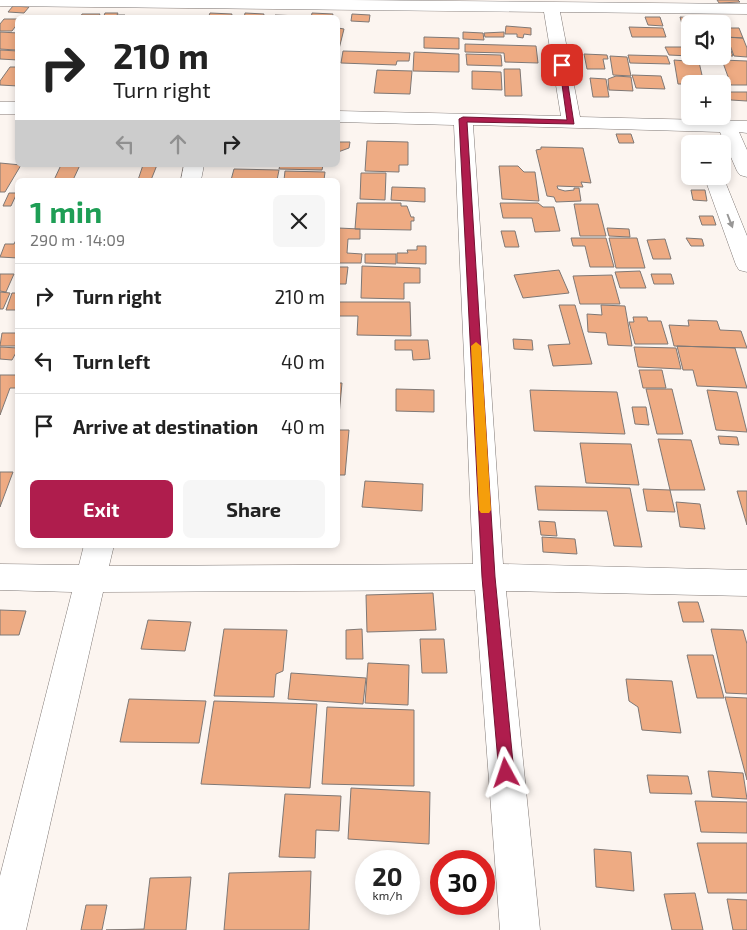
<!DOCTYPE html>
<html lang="en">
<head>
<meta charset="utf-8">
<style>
	body { margin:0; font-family:"Exo 2",sans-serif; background:#f6f6f6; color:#222; height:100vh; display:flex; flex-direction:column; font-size:19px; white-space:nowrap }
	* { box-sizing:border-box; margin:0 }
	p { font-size:16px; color:#767676 }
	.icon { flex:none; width:28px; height:28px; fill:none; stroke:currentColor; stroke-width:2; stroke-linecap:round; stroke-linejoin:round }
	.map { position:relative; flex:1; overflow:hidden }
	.panel { position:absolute; left:15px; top:178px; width:325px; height:370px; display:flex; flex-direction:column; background:#fff; border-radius:8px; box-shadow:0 2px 8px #0003 }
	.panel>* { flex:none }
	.top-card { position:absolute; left:15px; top:15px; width:325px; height:152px; border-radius:8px; box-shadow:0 2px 8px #0003; background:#fff; color:#222; overflow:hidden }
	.buttons { position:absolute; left:681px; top:15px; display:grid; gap:10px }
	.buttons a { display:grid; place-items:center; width:50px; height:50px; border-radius:8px; background:#fff; box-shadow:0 2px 8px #0003; font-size:25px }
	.speed { position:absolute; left:355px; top:850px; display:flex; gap:10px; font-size:25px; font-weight:700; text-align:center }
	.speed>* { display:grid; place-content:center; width:65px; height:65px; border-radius:50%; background:#fff; box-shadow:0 2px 8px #0003; line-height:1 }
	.speed small { font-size:12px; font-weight:400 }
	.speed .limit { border:8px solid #d22; background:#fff; color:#111 }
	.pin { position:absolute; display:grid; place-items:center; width:42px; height:42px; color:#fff; margin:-21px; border-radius:10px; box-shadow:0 2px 8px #0006 }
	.me { position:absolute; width:55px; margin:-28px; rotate:355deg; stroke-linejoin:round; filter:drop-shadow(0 0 4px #0008) }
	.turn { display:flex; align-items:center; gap:18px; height:105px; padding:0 15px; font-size:22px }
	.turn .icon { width:65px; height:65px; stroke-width:2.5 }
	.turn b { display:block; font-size:35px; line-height:42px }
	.lanes { display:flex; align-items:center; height:48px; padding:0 15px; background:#0003; justify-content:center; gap:25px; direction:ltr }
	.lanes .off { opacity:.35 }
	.round { display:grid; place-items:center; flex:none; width:52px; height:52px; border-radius:8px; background:#f6f6f6 }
	.overview { display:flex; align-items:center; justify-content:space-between; height:85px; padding:0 15px }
	h1 { font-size:30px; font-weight:700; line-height:38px; color:#1e9e55 }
	.button { display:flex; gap:10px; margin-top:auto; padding:10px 15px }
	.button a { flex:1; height:58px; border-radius:8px; background:#af1d4d; color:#fff; font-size:20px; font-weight:700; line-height:58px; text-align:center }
	.button a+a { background:#f6f6f6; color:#222 }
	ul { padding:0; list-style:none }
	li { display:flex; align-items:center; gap:15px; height:65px; padding:0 15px; border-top:1px solid #e0e0e0 }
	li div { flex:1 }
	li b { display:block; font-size:19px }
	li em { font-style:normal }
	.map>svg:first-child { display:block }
</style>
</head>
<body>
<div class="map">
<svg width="747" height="930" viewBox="0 0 747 930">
	<rect width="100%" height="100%" fill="#fcf5f0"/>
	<path fill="#eeab83" stroke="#7f7875" d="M717 0H738L740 2 719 3Z
		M13 6 29 7 24 13 8 12Z
		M105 13H118L117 15H125L124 18H103Z
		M210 13 232 14 231 18H208Z
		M245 13 264 14 263 18H244Z
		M312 13 333 14 332 18H311Z
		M82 14H100L98 18H80Z
		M352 14 370 15 369 22 351 21Z
		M275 15 301 16V18H274Z
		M645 17H660L663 26 648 25Z
		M680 17 697 18 699 24H682Z
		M4 19H18V23L12 31H0V24Z
		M506 26 531 28V35L524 34 523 38 517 37V34H505Z
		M629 27 663 28 666 37H632Z
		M338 28 344 29 339 49H338Z
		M722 28H739L743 38 722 37Z
		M0 32 18 33 16 50 0 49Z
		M463 32 483 33 484 40 463 39Z
		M504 32V37H485L484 33Z
		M424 37 459 38V49L424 48Z
		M727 37 743 38 747 48V57L734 56Z
		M465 44 536 46 538 63 505 62 504 53 465 52Z
		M665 47H690V56L669 55Z
		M722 48H730L733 56H722Z
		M0 50 18 51V60L0 59Z
		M343 51 410 53 409 61H397L396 65 341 63Z
		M414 52 459 54V72L413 71Z
		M466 54 501 55 502 66 467 65Z
		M584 54 607 55 608 59H603L605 69H587Z
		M628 55 667 56 670 64 630 63Z
		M610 56 627 57 631 76 613 75Z
		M674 60 699 62 704 84H678Z
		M722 60 747 61V85H731Z
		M10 67H18V86L0 85V81Z
		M504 69H520L522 96H505Z
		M377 70 412 71 410 94 374 93Z
		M472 71 501 72 502 90 472 89Z
		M632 75 661 76 665 89 636 88Z
		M616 76 631 77 633 91 609 90 608 79Z
		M590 78 606 79 609 97H593Z
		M727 92H747V101L731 100Z
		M616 134H631L634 143H619Z
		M367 141 408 142V165H399V172L365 171Z
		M338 142H350L349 148 338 152Z
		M541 147 583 148 591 183 581 182 583 187 557 186 558 189 565 191 574 190V188H579L581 201 556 202 554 197 547 196 536 150 541 149Z
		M0 163 21 165 5 192H0Z
		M61 165H80L73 180H54Z
		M143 165H157L151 180H138Z
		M280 165H323L322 170 279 169Z
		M499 166H518L524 172H535L539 201 502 199Z
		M234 169 279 170 277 180H231Z
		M285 171 325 172 324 180H284Z
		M361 173H386L385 200 360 199Z
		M392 187 425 188V202L391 200Z
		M691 190H705L707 201 693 200Z
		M9 193H17L11 206H3Z
		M357 203H401V206H407L411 217H414V221H411V230L355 229Z
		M500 203H538L543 207H554L560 231 535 232 532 218H503Z
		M574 204H598L606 236H580Z
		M699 216H713L716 225H702Z
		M338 228 360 229V239H348L347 253 362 254 361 263H338Z
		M607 228 629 229 630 237 609 236Z
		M501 231H515L519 247H505Z
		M18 236V258L0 257 5 244H14Z
		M571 238H606L614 267H590L585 246H573Z
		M609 238H637L645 268H616Z
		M686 238 702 239 704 246H691Z
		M665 239 671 259H653L647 240Z
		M417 246H426V264L397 263V253H408L407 250H417Z
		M365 254H396V264L365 263Z
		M362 266 420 268V283H404V299L361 298Z
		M338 267H348L346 284H338Z
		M559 270 569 293 523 298 514 275Z
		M640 271 646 288H620L615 272Z
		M0 274H14L6 292 0 291Z
		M651 274H671L674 284H654Z
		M612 275 620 304H580L573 276Z
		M0 292 10 293 3 309H0Z
		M12 293H18V310H6Z
		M338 302H410L411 336 357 335 358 316H338Z
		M559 305H575L592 364 553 366 548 345 570 344Z
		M601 305 625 306 632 346 608 345 606 333 588 332 587 314 602 315Z
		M633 317H647L648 321H661L668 344H635L629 322H634Z
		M688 320 717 321 720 330 741 331 747 348 674 346 669 325 689 326Z
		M2 333H18V346H0Z
		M513 339 532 340 533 350 514 349Z
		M395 340H428L430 359 413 360 412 350H395Z
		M677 346 735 348 747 388 697 386 693 370H683Z
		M0 347 18 348V349L12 360 0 359Z
		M634 347 676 348 681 369 638 367Z
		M639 370H662L666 388H643Z
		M0 375H18V388H10L0 415Z
		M338 383H342L338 426Z
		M396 389 434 390V412L396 411Z
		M646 389H672L683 434H657Z
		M530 390 617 392 625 434 534 431Z
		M707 390 737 392 747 432 716 430Z
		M632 407H646L649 425 635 424Z
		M338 430H349L345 475H338Z
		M718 436 737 437 739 445 720 444Z
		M658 439 691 440 705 490H670Z
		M580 443 631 444 639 485 586 483Z
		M0 472H13L0 507Z
		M365 481 423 484 422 511 362 507Z
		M535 486 630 488 642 547 614 546 607 511 538 510Z
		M643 489 670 490 675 512 647 511Z
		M737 491H747V525Z
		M676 502 700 504 705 529 680 527Z
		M539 521 555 522 557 536 541 535Z
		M542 537 575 539 577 554 543 552Z
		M433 593 436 630 367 632 366 595Z
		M678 602H698L704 622H683Z
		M0 610 26 611 19 635H0Z
		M148 620 191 622 185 651 141 649Z
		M224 629 287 630 283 671 276 674 274 697 214 696Z
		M362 629 363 659H346V630Z
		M711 629 743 630 747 644V694L726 693Z
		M420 639H444L447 673H422Z
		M687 655H713L724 698H697Z
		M368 663 409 665 408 705 365 703Z
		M291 673 366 678 363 704 288 699Z
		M626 679 672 681 681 733 642 730 638 707 629 701Z
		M725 697 747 698V780Z
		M129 699 206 701 199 743 120 742Z
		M214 701 317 704 310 788 201 784Z
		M327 707 414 710V786L322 784Z
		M708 771 743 773 747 799 712 797Z
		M647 775 688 776 692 794 650 793Z
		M351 788 430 792 429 844 348 839Z
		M285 794 341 796 339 831 316 830 315 858 279 857Z
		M695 801 747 802V833L701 832Z
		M697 843H747V893H708Z
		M594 849 631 852 634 891 596 887Z
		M311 871 309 930H224L229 873Z
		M191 877 186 930H106L144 929 150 878Z
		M695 893 703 930H672L664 894Z
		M727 899 747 900V930H733Z
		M86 905H107L102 930H81Z"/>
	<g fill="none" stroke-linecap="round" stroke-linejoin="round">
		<g stroke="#807976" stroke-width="1">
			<path id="street" d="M0 0H351L747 4V14L560 12 580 117 747 121V133L739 132 747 150V177L740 175 737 171 720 132 473 125 503 564 747 570V596L506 591 540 930H500L475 590 103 592 26 930H0V876L72 592 0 590V564L79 565 84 545H114L109 566 473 564 454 125 338 122V111L561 116 544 12 0 6Z
				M0 102H18V114H0Z
				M184 165H204L201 180H181Z
				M722 174 747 236V272L739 270 736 265 704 176H722Z"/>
		</g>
		<use href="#street" fill="#fff" fill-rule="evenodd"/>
	</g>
	<defs><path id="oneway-solid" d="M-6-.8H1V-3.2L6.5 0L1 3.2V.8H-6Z" transform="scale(1.25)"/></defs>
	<use fill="#989796" href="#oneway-solid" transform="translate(730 221) rotate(69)"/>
	<path fill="#af1d4d" stroke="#721332" d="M559 63 565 65 574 124 467 122 495 577 514 773 511 778 506 780 501 778 499 773 482 577 459 119 463 117 567 120Z"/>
	<path fill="#f59e0b" d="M476 342 481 346 491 510 489 513H481L479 510 471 346Z"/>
</svg>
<div class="buttons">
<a><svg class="icon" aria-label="sound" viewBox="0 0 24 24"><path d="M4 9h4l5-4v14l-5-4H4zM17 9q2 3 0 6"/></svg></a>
<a>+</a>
<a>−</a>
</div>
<div class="speed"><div>20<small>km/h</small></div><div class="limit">30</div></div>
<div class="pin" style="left:562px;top:65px;background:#d93025"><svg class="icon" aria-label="arrive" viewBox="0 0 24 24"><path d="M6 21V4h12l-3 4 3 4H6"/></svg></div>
<svg class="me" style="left:506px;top:773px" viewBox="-20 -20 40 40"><path d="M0-17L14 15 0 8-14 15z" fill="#af1d4d" stroke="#fff" stroke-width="4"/></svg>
<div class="top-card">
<div class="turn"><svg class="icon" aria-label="right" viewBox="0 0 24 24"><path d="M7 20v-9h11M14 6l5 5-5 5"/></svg><div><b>210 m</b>Turn right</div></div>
<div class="lanes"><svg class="icon off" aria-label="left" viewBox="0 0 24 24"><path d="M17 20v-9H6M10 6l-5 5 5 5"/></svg><svg class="icon off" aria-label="ahead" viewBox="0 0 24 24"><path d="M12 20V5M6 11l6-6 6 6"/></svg><svg class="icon" aria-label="right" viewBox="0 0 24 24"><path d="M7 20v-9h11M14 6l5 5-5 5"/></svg></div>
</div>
<section class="panel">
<div class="overview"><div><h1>1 min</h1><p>290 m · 14:09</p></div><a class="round"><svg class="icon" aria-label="close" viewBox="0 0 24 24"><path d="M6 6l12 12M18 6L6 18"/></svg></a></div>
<ul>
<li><svg class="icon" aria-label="right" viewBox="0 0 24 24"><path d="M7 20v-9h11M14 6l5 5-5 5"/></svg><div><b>Turn right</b></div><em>210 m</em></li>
<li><svg class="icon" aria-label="left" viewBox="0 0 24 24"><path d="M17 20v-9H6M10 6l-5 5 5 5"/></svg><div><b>Turn left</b></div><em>40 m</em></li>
<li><svg class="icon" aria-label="arrive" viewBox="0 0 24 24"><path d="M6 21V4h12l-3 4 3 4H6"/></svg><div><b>Arrive at destination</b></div><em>40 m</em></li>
</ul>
<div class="button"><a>Exit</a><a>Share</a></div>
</section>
</div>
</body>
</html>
